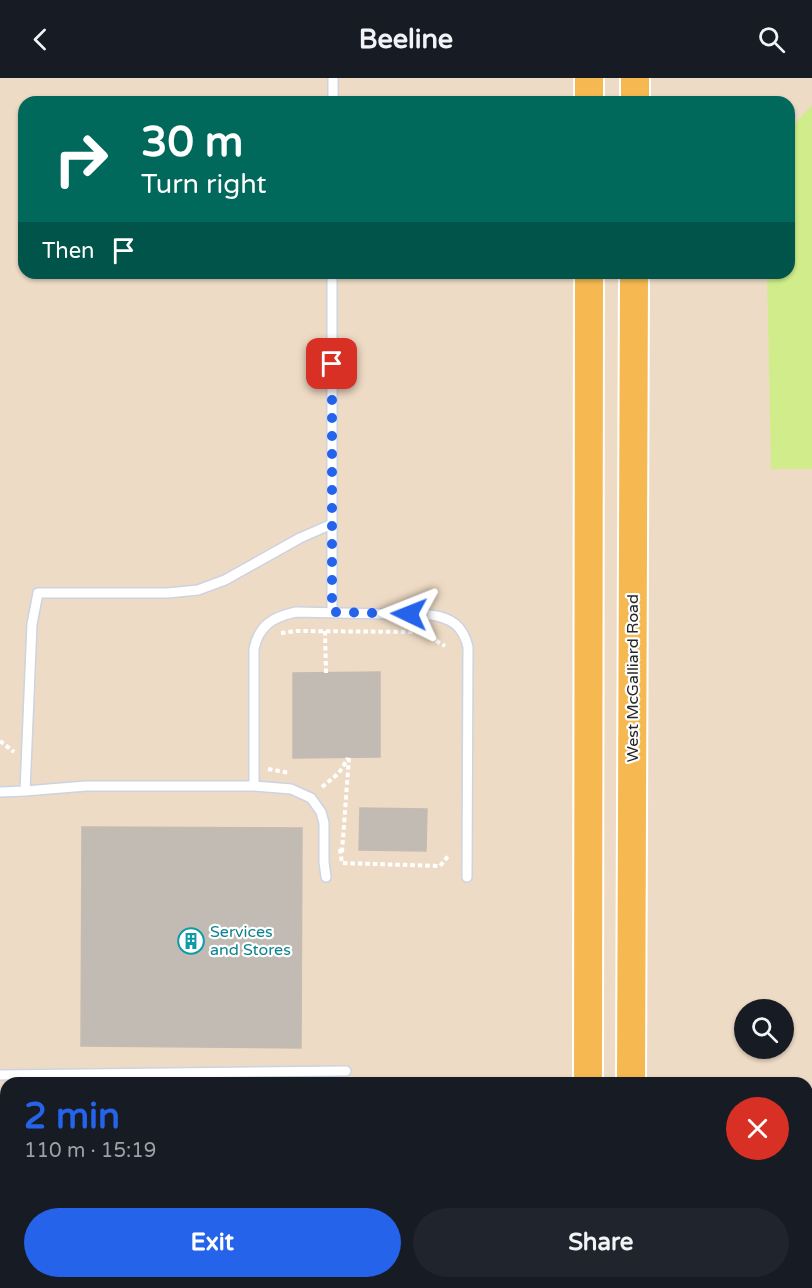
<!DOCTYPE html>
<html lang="en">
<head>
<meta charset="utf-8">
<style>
	body { margin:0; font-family:"Varela Round",sans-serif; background:#20242c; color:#f1f3f6; height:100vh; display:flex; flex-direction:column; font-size:22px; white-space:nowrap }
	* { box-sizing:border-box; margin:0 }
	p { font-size:20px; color:#9ea1a6 }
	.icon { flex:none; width:33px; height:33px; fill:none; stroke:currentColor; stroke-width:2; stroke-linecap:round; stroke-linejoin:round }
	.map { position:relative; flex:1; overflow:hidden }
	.side { position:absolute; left:0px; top:999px; width:813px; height:212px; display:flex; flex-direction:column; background:#171b24; border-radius:18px 18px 0 0; box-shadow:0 2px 4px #0004 }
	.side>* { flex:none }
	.guide { position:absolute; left:18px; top:18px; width:777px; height:183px; border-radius:18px; box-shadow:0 2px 4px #0004; background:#00695c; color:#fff; overflow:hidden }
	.controls { position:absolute; left:734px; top:921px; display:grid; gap:12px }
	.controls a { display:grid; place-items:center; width:60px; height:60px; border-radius:50%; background:#171b24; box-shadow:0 2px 4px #0004; font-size:30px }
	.pin { position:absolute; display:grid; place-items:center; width:51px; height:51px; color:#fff; margin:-26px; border-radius:12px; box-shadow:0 3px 9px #0006 }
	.me { position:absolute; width:66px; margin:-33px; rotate:272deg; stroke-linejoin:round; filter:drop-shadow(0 0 4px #0008) }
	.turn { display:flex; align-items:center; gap:21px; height:126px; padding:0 24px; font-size:27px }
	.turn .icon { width:78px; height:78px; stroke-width:2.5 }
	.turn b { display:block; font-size:42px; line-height:51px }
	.then { display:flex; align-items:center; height:57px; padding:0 24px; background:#0003; gap:12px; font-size:22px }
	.round { display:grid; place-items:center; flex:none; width:63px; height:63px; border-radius:32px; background:#20242c }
	.overview { display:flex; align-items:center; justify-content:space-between; height:102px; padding:0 24px }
	h1 { font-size:36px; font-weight:700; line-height:45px; color:#2563eb }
	.button { display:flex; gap:12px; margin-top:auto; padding:12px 24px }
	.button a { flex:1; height:69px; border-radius:36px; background:#2563eb; color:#fff; font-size:24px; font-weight:700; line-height:69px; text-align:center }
	.button a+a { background:#20242c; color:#f1f3f6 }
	header { display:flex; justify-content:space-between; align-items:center; height:78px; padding:0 24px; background:#171b24; font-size:27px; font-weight:700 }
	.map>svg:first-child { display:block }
</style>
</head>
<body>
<header><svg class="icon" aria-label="back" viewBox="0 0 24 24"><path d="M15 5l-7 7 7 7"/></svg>Beeline<svg class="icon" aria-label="search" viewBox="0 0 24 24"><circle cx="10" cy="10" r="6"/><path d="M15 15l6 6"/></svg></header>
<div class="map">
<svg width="812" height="1210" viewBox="0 0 812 1210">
	<rect width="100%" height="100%" fill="#ebdfd7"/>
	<path fill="#eedbc5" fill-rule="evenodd" d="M0 0H812V1034H807V1005H6V1045H0ZM24 24H789V195H24ZM744 932H783V970H744Z"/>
	<path fill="#d1ed8b" d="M812 27V391H771L767 195H789V52Z"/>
	<path fill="#c2bbb3" stroke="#c5bbb1" stroke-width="1.5" d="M380 594V679L293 680V595Z
		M360 730 427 731 426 773 359 772Z
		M82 749 302 750 301 970 81 968Z
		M6 1147V1202L0 1204V1149Z
		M95 1204H165V1210H95Z
		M212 1204H266V1209L221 1210V1208L212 1207Z
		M445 1204H507V1210H445Z"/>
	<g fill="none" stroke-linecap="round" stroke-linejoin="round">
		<g stroke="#ccd3e1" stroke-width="12">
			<path id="lane" d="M333 24V0
				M332 534V195
				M254 708V571C259 547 273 539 296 534L431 537C452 540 463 548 468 569L467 799
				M0 714 25 713
				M326 799 324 784V745L321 734 311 720 291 711 254 708H86L25 713 32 546 38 515H168L198 512 225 502 300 460 332 446
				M0 997 346 993"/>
		</g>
		<g stroke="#ccd3e1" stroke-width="21">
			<path id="street" d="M807 1042H812
				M0 1084H6"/>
		</g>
		<g stroke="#fff" stroke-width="32">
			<path id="primary" d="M589 24V0
				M635 24V0
				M588 1005 589 195
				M631 1005 634 195
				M587 1210V1204
				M630 1210V1204"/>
		</g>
		<path stroke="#fff" stroke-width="4" stroke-dasharray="4.5 3" stroke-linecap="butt" d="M325 553 326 595
			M281 555 297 553 421 554 445 568
			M0 663 14 674
			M268 691 290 695
			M322 709 339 695 348 680
			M340 771 342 785 440 788 448 778
			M342 774 349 679"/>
		<use href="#lane" stroke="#fff" stroke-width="9"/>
		<use href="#street" stroke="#fff" stroke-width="18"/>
		<use href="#primary" stroke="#f6b851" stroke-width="28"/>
	</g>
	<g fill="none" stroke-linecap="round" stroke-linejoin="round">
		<path stroke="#2563eb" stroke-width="10" stroke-dasharray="0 18" d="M332 286V534L409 536"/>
	</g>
	<defs>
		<g id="building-ring" transform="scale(1.35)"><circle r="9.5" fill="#fff" stroke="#0f9aa8" stroke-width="1.5"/><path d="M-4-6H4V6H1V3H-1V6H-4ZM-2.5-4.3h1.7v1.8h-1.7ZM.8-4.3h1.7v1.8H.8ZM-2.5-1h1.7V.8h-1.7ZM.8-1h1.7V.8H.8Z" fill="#0f9aa8"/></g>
	</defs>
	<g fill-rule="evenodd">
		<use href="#building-ring" x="191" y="863"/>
	</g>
	<g text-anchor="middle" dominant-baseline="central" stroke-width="4.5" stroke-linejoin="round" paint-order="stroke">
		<g font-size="16" fill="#272727" stroke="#fff">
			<text transform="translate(633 600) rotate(-90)">West McGalliard Road</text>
		</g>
		<g font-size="16" fill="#0d838f" stroke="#fff" text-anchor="start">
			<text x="210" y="854">Services<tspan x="210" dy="18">and Stores</tspan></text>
		</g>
	</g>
</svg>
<div class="controls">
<a><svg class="icon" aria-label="search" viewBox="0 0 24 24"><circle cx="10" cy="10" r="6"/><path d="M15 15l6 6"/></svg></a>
</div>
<div class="pin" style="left:332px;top:286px;background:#d93025"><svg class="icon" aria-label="arrive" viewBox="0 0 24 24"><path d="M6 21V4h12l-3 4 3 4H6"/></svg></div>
<svg class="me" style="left:409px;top:536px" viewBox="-20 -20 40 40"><path d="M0-17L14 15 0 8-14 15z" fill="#2563eb" stroke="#fff" stroke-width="4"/></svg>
<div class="guide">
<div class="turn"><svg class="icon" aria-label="right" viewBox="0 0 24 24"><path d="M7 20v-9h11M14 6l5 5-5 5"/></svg><div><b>30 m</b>Turn right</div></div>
<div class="then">Then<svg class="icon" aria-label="arrive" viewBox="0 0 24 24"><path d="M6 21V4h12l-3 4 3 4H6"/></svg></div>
</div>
<section class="side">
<div class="overview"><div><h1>2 min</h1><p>110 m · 15:19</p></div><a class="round" style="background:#d93025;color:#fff"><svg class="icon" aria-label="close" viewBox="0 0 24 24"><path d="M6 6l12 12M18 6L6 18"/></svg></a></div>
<div class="button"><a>Exit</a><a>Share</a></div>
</section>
</div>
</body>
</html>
